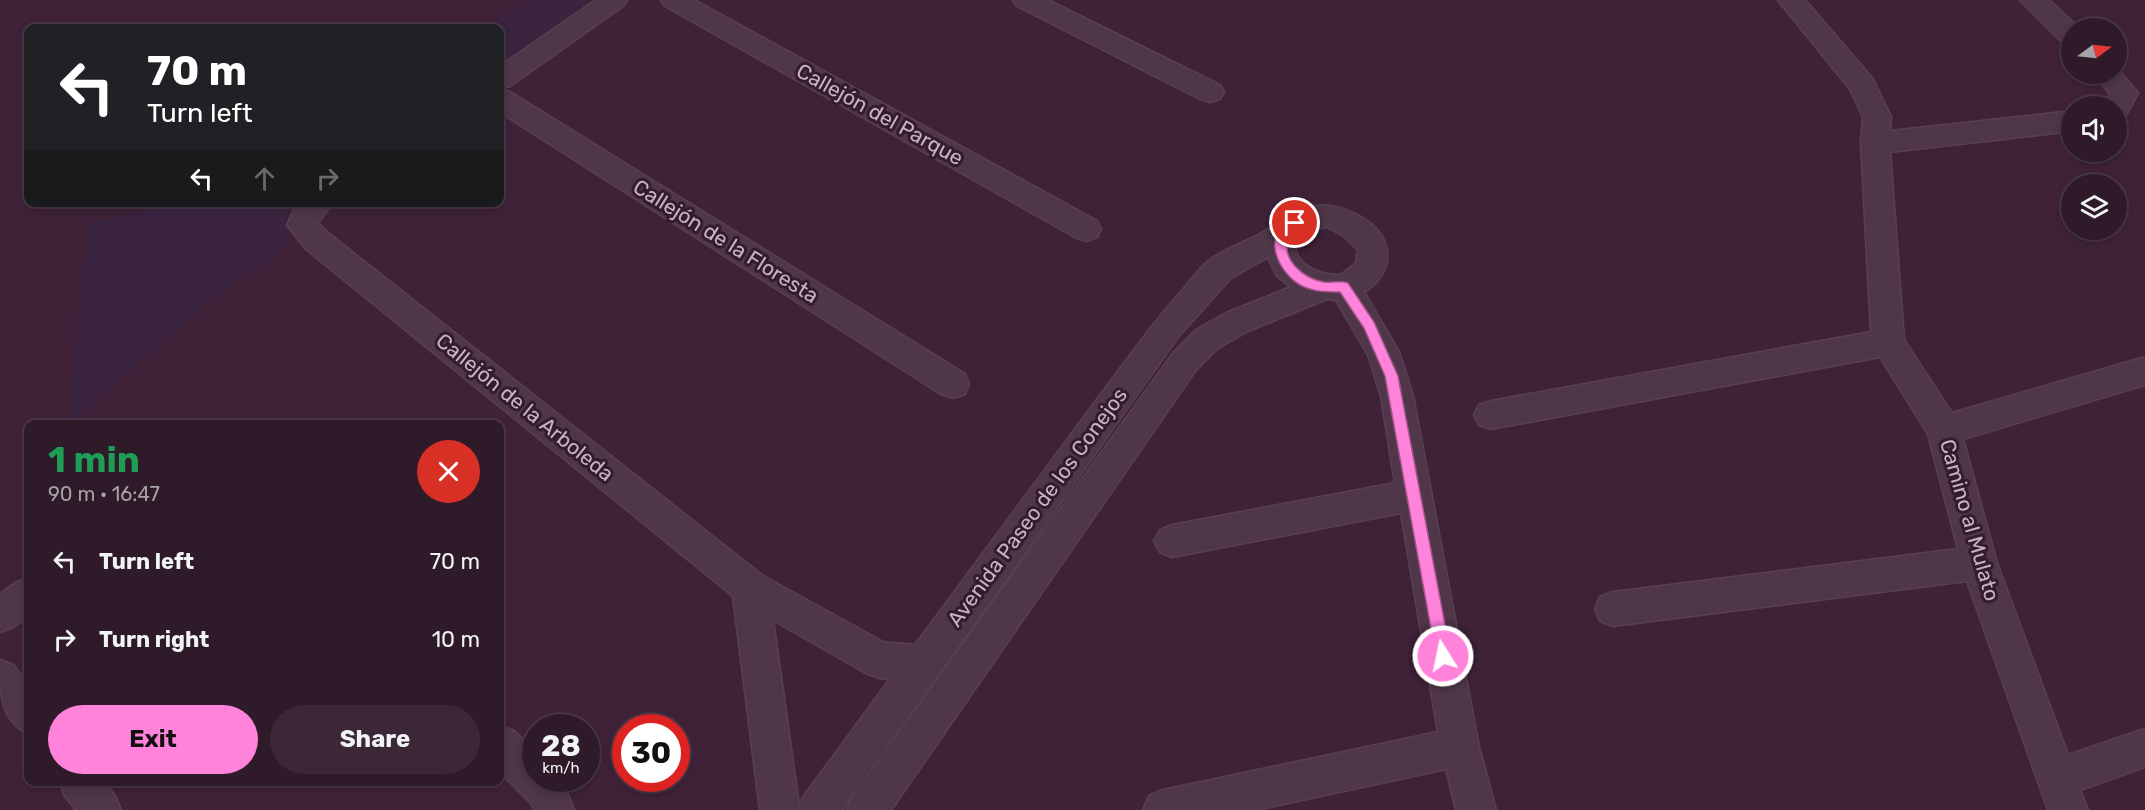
<!DOCTYPE html>
<html lang="en">
<head>
<meta charset="utf-8">
<style>
	body { margin:0; font-family:Rubik,sans-serif; background:#3b2736; color:#f1f3f6; height:100vh; display:flex; flex-direction:column; font-size:22px; white-space:nowrap }
	* { box-sizing:border-box; margin:0 }
	p { font-size:20px; color:#a7a1a8 }
	.icon { flex:none; width:33px; height:33px; fill:none; stroke:currentColor; stroke-width:2; stroke-linecap:round; stroke-linejoin:round }
	.map { position:relative; flex:1; overflow:hidden }
	.side { position:absolute; left:24px; top:420px; width:480px; height:366px; display:flex; flex-direction:column; background:#2f1a2a; border-radius:12px; box-shadow:0 3px 9px #0003,0 0 0 2px #4a3847 }
	.side>* { flex:none }
	.top-card { position:absolute; left:24px; top:24px; width:480px; height:183px; border-radius:12px; box-shadow:0 3px 9px #0003,0 0 0 2px #4a3847; background:#202124; color:#fff; overflow:hidden }
	.needle { width:39px; rotate:75deg }
	.controls { position:absolute; left:2061px; top:18px; display:grid; gap:12px }
	.controls a { display:grid; place-items:center; width:66px; height:66px; border-radius:50%; background:#2f1a2a; box-shadow:0 3px 9px #0003,0 0 0 2px #4a3847; font-size:30px }
	.speed { position:absolute; left:522px; top:714px; display:flex; gap:12px; font-size:30px; font-weight:700; text-align:center }
	.speed>* { display:grid; place-content:center; width:78px; height:78px; border-radius:50%; background:#2f1a2a; box-shadow:0 3px 9px #0003,0 0 0 2px #4a3847; line-height:1 }
	.speed small { font-size:15px; font-weight:400 }
	.speed .limit { border:9px solid #d22; background:#fff; color:#111 }
	.pin { position:absolute; display:grid; place-items:center; width:51px; height:51px; color:#fff; margin:-26px; border:3px solid #fff; border-radius:50%; box-shadow:0 2px 6px #0007 }
	.me { position:absolute; width:66px; margin:-33px; rotate:350deg; stroke-linejoin:round; filter:drop-shadow(0 0 4px #0008) }
	.turn { display:flex; align-items:center; gap:21px; height:126px; padding:0 24px; font-size:27px }
	.turn .icon { width:78px; height:78px; stroke-width:2.5 }
	.turn b { display:block; font-size:42px; line-height:51px }
	.lanes { display:flex; align-items:center; height:57px; padding:0 24px; background:#0003; justify-content:center; gap:30px; direction:ltr }
	.lanes .off { opacity:.35 }
	.round { display:grid; place-items:center; flex:none; width:63px; height:63px; border-radius:32px; background:#3b2736 }
	.summary { display:flex; align-items:center; justify-content:space-between; height:102px; padding:0 24px }
	h1 { font-size:36px; font-weight:700; line-height:45px; color:#1e9e55 }
	.cta { display:flex; gap:12px; margin-top:auto; padding:12px 24px }
	.cta a { flex:1; height:69px; border-radius:36px; background:#ff82db; color:#111; font-size:24px; font-weight:700; line-height:69px; text-align:center }
	.cta a+a { background:#3b2736; color:#f1f3f6 }
	ul { padding:0; list-style:none }
	li { display:flex; align-items:center; gap:18px; height:78px; padding:0 24px }
	li div { flex:1 }
	li b { display:block; font-size:22px }
	li em { font-style:normal }
	.map>svg:first-child { display:block }
</style>
</head>
<body>
<div class="map">
<svg width="2145" height="810" viewBox="0 0 2145 810">
	<rect width="100%" height="100%" fill="#3f2238"/>
	<path fill="#3a2440" d="M529 0H592L500 63V28H480Z
		M163 202 295 203 285 209 286 246 205 305 68 424 88 222 150 209Z"/>
	<g fill="none" stroke-linecap="round" stroke-linejoin="round">
		<g stroke="#583f52" stroke-width="3">
			<path id="minor" d="M596 0H627L623 6 510 86 500 88V66Z
				M661 0H694L1097 221 1101 229 1097 237 1086 241 1075 237 665 6Z
				M1013 0H1048L1220 85 1224 92 1220 99 1210 102 1200 99 1017 6Z
				M1778 0H1805L1872 78 1891 117 1890 131 2072 111V131L1890 152 1904 340 1952 413 2145 357V385L1963 439 1997 563 2068 755 2145 729V767L2080 790 2088 810H2048L1967 581 1613 626 1600 621 1595 609 1600 597 1613 592 1958 549 1928 434 1880 357 1491 429 1479 425 1474 415 1479 405 1491 401 1871 332 1861 143 1863 117 1850 89Z
				M2020 0H2049L2079 28H2072V46L2063 43Z
				M2116 67 2138 93 2126 115 2116 118V106H2103L2110 94 2095 74H2116Z
				M500 89 510 92 965 374 969 384 965 394 953 398 941 394 500 112Z
				M298 202H333L318 223 328 233 763 576 883 642 915 645C978 560 1041 475 1104 390 1130 355 1155 320 1185 287 1193 278 1200 267 1210 260 1223 250 1242 243 1258 235 1297 214 1314 191 1361 217 1394 235 1397 272 1364 292L1399 352 1413 396 1479 747 1496 810H1456L1446 769 1256 810H1143L1149 796 1163 790 1438 732 1401 513 1172 557 1160 552 1154 541 1160 530 1172 525 1395 483 1381 396 1368 355 1336 300 1327 299 1248 331 1218 348 1196 370 891 810H847L853 796 1174 352 1196 330 1226 313 1291 287 1277 276 1268 257 1231 278 1179 336 842 810H760L733 596 306 249 287 225ZM1327 227 1344 236 1358 250 1356 263 1341 275C1297 277 1272 233 1327 227ZM773 620 866 673 879 678 890 679 804 796 799 806Z
				M28 578V616L13 627 0 632V594L15 583Z
				M0 660 13 665 28 685V734C0 719 0 693 0 660Z
				M500 726 514 731 536 752V778H561L574 810H534L531 803 500 772Z
				M59 782H104L115 796 121 810H76L65 796Z"/>
		</g>
		<use href="#minor" fill="#4f3649" fill-rule="evenodd"/>
	</g>
	<path fill="#ff82db" stroke="#a6548e" stroke-width="1.5" d="M1295 218 1301 223C1298 229 1292 233 1289 238 1280 260 1305 279 1324 282 1332 283 1340 280 1348 283L1374 322 1398 376 1451 656 1449 661 1443 663 1438 661 1436 656 1385 376 1364 328 1340 292C1327 292 1314 292 1302 286 1277 273 1259 231 1295 218Z"/>
	<g text-anchor="middle" dominant-baseline="central" stroke-width="6" stroke-linejoin="round" paint-order="stroke">
		<g font-size="21" fill="#cab2c3" stroke="#341b2e">
			<text transform="translate(880 114) rotate(29)">Callejón del Parque</text>
			<text transform="translate(726 241) rotate(32)">Callejón de la Floresta</text>
			<text transform="translate(525 407) rotate(39)">Callejón de la Arboleda</text>
			<text transform="translate(1037 507) rotate(-54)">Avenida Paseo de los Conejos</text>
			<text transform="translate(1970 520) rotate(74)">Camino al Mulato</text>
		</g>
	</g>
</svg>
<div class="controls">
<a><svg class="needle" viewBox="-14 -14 28 28"><path d="M0-13l5 13h-10z" fill="#e53935"/><path d="M0 13l5-13h-10z" fill="#a7a1a8"/></svg></a>
<a><svg class="icon" aria-label="sound" viewBox="0 0 24 24"><path d="M4 9h4l5-4v14l-5-4H4zM17 9q2 3 0 6"/></svg></a>
<a><svg class="icon" aria-label="layers" viewBox="0 0 24 24"><path d="M12 4l9 5-9 5-9-5zM3 14l9 5 9-5"/></svg></a>
</div>
<div class="speed"><div>28<small>km/h</small></div><div class="limit">30</div></div>
<div class="pin" style="left:1295px;top:223px;background:#d93025"><svg class="icon" aria-label="arrive" viewBox="0 0 24 24"><path d="M6 21V4h12l-3 4 3 4H6"/></svg></div>
<svg class="me" style="left:1443px;top:656px" viewBox="-20 -20 40 40"><circle r="17" fill="#ff82db" stroke="#fff" stroke-width="3"/><path d="M0-11L8 9 0 5-8 9z" fill="#fff"/></svg>
<div class="top-card">
<div class="turn"><svg class="icon" aria-label="left" viewBox="0 0 24 24"><path d="M17 20v-9H6M10 6l-5 5 5 5"/></svg><div><b>70 m</b>Turn left</div></div>
<div class="lanes"><svg class="icon" aria-label="left" viewBox="0 0 24 24"><path d="M17 20v-9H6M10 6l-5 5 5 5"/></svg><svg class="icon off" aria-label="ahead" viewBox="0 0 24 24"><path d="M12 20V5M6 11l6-6 6 6"/></svg><svg class="icon off" aria-label="right" viewBox="0 0 24 24"><path d="M7 20v-9h11M14 6l5 5-5 5"/></svg></div>
</div>
<section class="side">
<div class="summary"><div><h1>1 min</h1><p>90 m · 16:47</p></div><a class="round" style="background:#d93025;color:#fff"><svg class="icon" aria-label="close" viewBox="0 0 24 24"><path d="M6 6l12 12M18 6L6 18"/></svg></a></div>
<ul>
<li><svg class="icon" aria-label="left" viewBox="0 0 24 24"><path d="M17 20v-9H6M10 6l-5 5 5 5"/></svg><div><b>Turn left</b></div><em>70 m</em></li>
<li><svg class="icon" aria-label="right" viewBox="0 0 24 24"><path d="M7 20v-9h11M14 6l5 5-5 5"/></svg><div><b>Turn right</b></div><em>10 m</em></li>
</ul>
<div class="cta"><a>Exit</a><a>Share</a></div>
</section>
</div>
</body>
</html>
